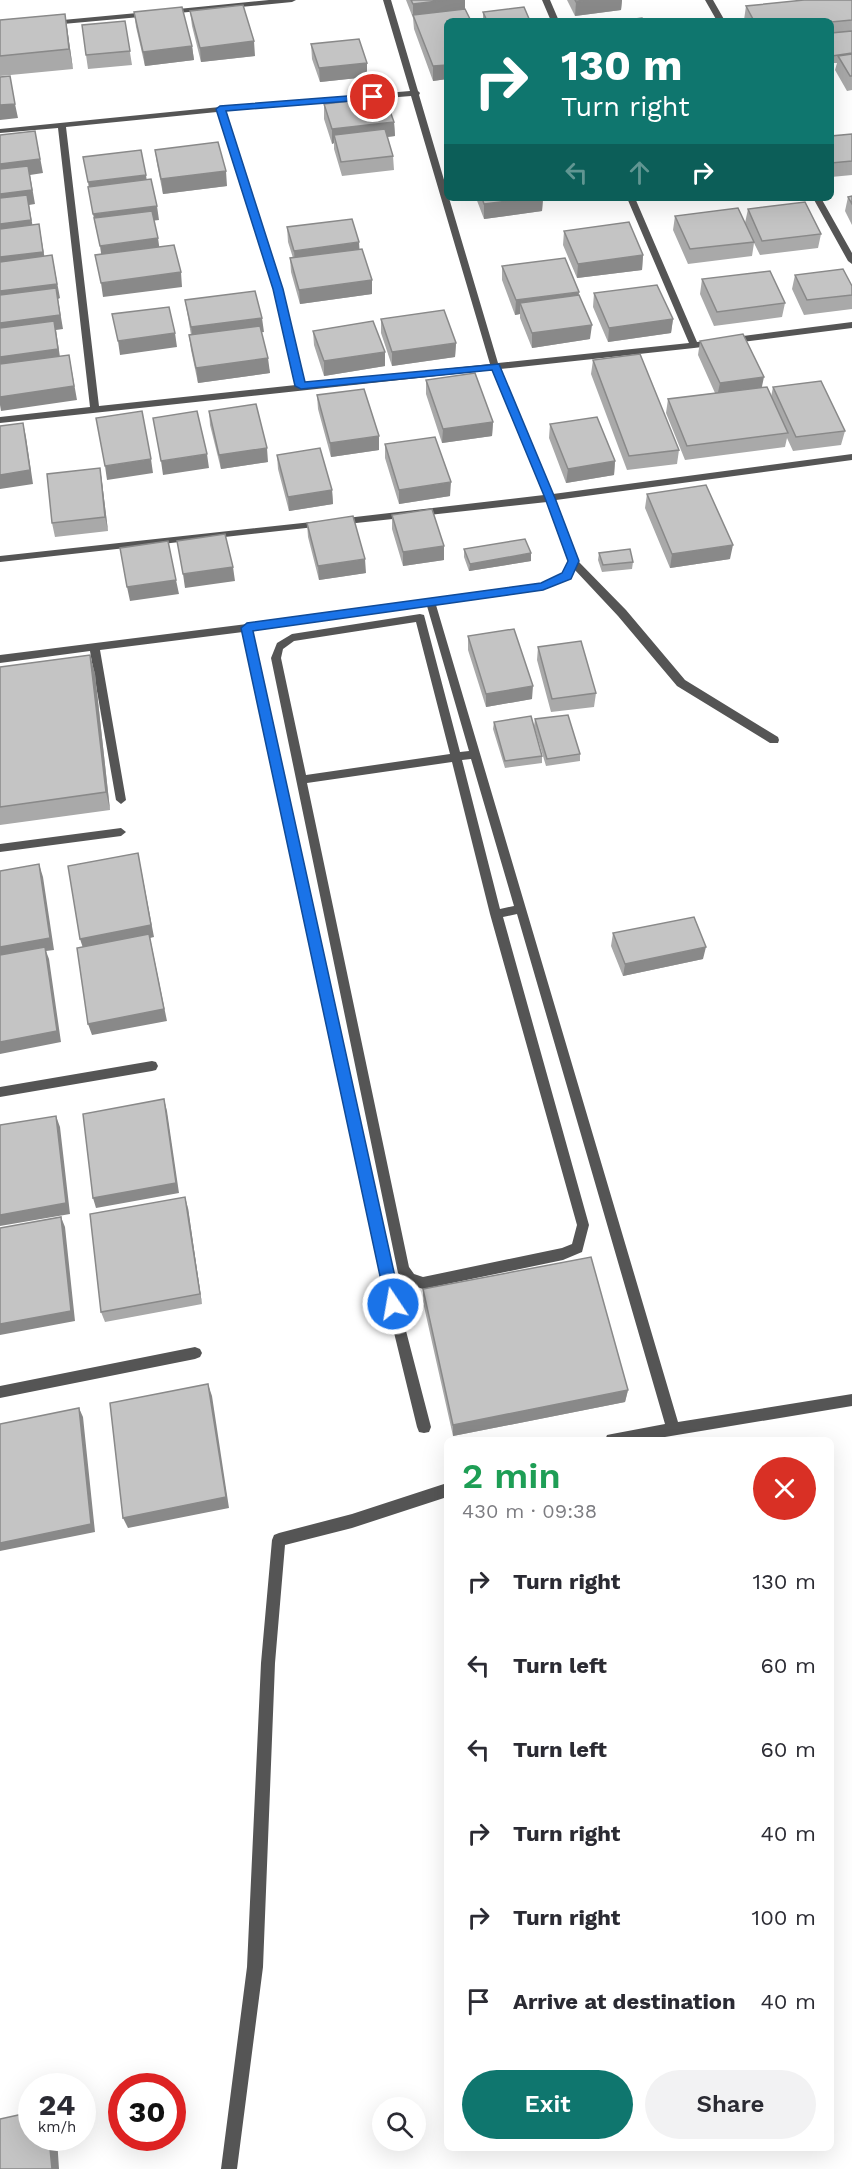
<!DOCTYPE html>
<html lang="en">
<head>
<meta charset="utf-8">
<style>
	body { margin:0; font-family:"Work Sans",sans-serif; background:#f2f2f3; color:#2b2b33; height:100vh; display:flex; flex-direction:column; font-size:22px; white-space:nowrap }
	* { box-sizing:border-box; margin:0 }
	p { font-size:20px; color:#7c7c81 }
	.icon { flex:none; width:33px; height:33px; fill:none; stroke:currentColor; stroke-width:2; stroke-linecap:round; stroke-linejoin:round }
	.map { position:relative; flex:1; overflow:hidden }
	.panel { position:absolute; left:444px; top:1437px; width:390px; height:714px; display:flex; flex-direction:column; background:#fff; border-radius:9px; box-shadow:0 6px 24px #0002 }
	.panel>* { flex:none }
	.hud { position:absolute; left:444px; top:18px; width:390px; height:183px; border-radius:9px; box-shadow:0 6px 24px #0002; background:#0f766e; color:#fff; overflow:hidden }
	.tools { position:absolute; left:372px; top:2097px; display:grid; gap:12px }
	.tools a { display:grid; place-items:center; width:54px; height:54px; border-radius:50%; background:#fff; box-shadow:0 6px 24px #0002; font-size:30px }
	.speed { position:absolute; left:18px; top:2073px; display:flex; gap:12px; font-size:30px; font-weight:700; text-align:center }
	.speed>* { display:grid; place-content:center; width:78px; height:78px; border-radius:50%; background:#fff; box-shadow:0 6px 24px #0002; line-height:1 }
	.speed small { font-size:15px; font-weight:400 }
	.speed .limit { border:9px solid #d22; background:#fff; color:#111 }
	.pin { position:absolute; display:grid; place-items:center; width:51px; height:51px; color:#fff; margin:-26px; border:3px solid #fff; border-radius:50%; box-shadow:0 2px 6px #0007 }
	.me { position:absolute; width:66px; margin:-33px; rotate:348deg; stroke-linejoin:round; filter:drop-shadow(0 0 4px #0008) }
	.turn { display:flex; align-items:center; gap:21px; height:126px; padding:0 18px; font-size:27px }
	.turn .icon { width:78px; height:78px; stroke-width:2.5 }
	.turn b { display:block; font-size:42px; line-height:51px }
	.lanes { display:flex; align-items:center; height:57px; padding:0 18px; background:#0003; justify-content:center; gap:30px; direction:ltr }
	.lanes .off { opacity:.35 }
	.round { display:grid; place-items:center; flex:none; width:63px; height:63px; border-radius:32px; background:#f2f2f3 }
	.head { display:flex; align-items:center; justify-content:space-between; height:102px; padding:0 18px }
	h1 { font-size:36px; font-weight:600; line-height:45px; color:#1e9e55 }
	.button { display:flex; gap:12px; margin-top:auto; padding:12px 18px }
	.button a { flex:1; height:69px; border-radius:36px; background:#0f766e; color:#fff; font-size:24px; font-weight:600; line-height:69px; text-align:center }
	.button a+a { background:#f2f2f3; color:#2b2b33 }
	ul { padding:0; list-style:none }
	li { display:flex; align-items:center; gap:18px; height:84px; padding:0 18px }
	li div { flex:1 }
	li b { display:block; font-size:22px }
	li em { font-style:normal }
	.map>svg:first-child { display:block }
</style>
</head>
<body>
<div class="map">
<svg width="852" height="2169" viewBox="0 0 852 2169">
	<rect width="100%" height="100%" fill="#fff"/>
	<g fill="none" stroke-linecap="round" stroke-linejoin="round">
		<path fill="#555" fill-rule="evenodd" d="M269 0H296L292 2 168 14 164 12 168 10Z
			M383 0H391L418 91 420 93 419 95 447 190V198H449L498 363 689 343 627 198H635L697 342 852 322V328L694 348 500 369 553 494 852 454V460L556 500 577 560 626 610 685 680 778 737 779 740 778 743H770L677 686 618 616 574 569 569 578 543 590 436 605 678 1422 852 1394V1406L647 1440H605L607 1435 612 1434 665 1424 517 914 503 917 589 1225 582 1252 563 1260 423 1289 405 1283 398 1273 271 658 277 643 292 634 420 614 424 615 460 752 469 751 427 606 253 631 399 1304 431 1427 429 1432 424 1433 419 1432 417 1427 387 1304 243 632 100 650 126 800 121 804 116 800 90 651 0 663V655L247 624 541 583 562 574 568 561 547 502 338 525 333 522 338 519 544 495 492 370 0 423V417L90 407 58 128 0 133V129L220 107 410 91ZM411 96 490 364 305 384 282 289 225 111ZM217 112 274 289 296 385 99 406 66 127ZM416 622 450 754 306 775 281 658 283 649 294 641ZM471 759 514 906 500 909 462 760ZM452 762 490 914 577 1225 572 1244 562 1248 423 1277 414 1274 409 1267 307 783Z
			M542 0H550L559 21H551Z
			M705 0H713L725 21H717Z
			M148 12H151V16L52 25 48 23 52 21Z
			M813 198H821L852 253V264L848 261Z
			M321 521 326 524 324 526 0 562V556Z
			M121 828 126 832 121 836 0 852V844Z
			M152 1061 156 1062 158 1066 156 1070 152 1071 0 1097V1087Z
			M195 1347 200 1349 202 1353 200 1357 195 1359 0 1398V1386Z
			M447 1483V1497L352 1528 285 1545 275 1663 263 1967 237 2169H221L247 1967 261 1663 272 1540 274 1535 279 1533 352 1514Z"/>
	</g>
	<path fill="#a9a9a9" d="M406 0H465V9L447 21V79L433 81 414 29 413 18Z
		M567 0H622L621 10 575 16Z
		M852 0V90L847 91 835 70 837 63H831V21H745L744 20 746 6Z
		M190 11 255 56 201 62 192 26Z
		M134 12 192 46 194 60 145 66 136 27Z
		M483 12 530 21H483Z
		M65 14 73 69 0 76V20Z
		M125 21 132 65 88 69 86 55Z
		M311 44 367 63V77L320 82 312 59Z
		M324 104 394 122 395 136 387 137 393 156 394 170 342 176 334 149V143L332 144 324 119Z
		M852 134V175L831 177V136Z
		M155 150 227 186 163 194 157 164Z
		M852 196V225L845 211 848 197Z
		M476 198H543L542 211 484 219Z
		M748 209 821 234 818 248 760 255 754 243 752 256 688 264 673 230 675 216 745 223Z
		M287 227 359 249 372 280V294L300 304 291 272 290 258H293L288 242Z
		M564 231 643 255 642 270 577 278 563 245Z
		M502 266 579 295 590 339 532 348 520 318V314L515 315 502 280Z
		M795 275 852 286V309L804 315 792 289Z
		M702 279 785 303 782 317 714 326 700 294Z
		M594 293 673 319 671 333 608 342 593 307Z
		M185 300 264 332H261L270 373 198 383 191 350 189 335H191Z
		M381 319 456 343 455 357 392 366 381 333Z
		M313 331 385 352V366L324 376 314 345Z
		M700 341 762 387 771 397 773 387 845 431 841 445 793 451 787 438 785 447 685 460 666 413 668 399 715 393 698 355Z
		M593 360 679 450 677 464 627 470 591 374Z
		M426 380 493 422 492 436 442 443 426 394Z
		M317 395 379 436V450L331 457 318 409Z
		M209 411 268 462 221 469 210 425Z
		M550 424 615 461 614 475 566 483 549 438Z
		M385 444 450 496 399 504 385 458Z
		M277 455 332 490 333 504 289 511 278 469Z
		M100 468 102 482 108 531 55 537 52 523Z
		M647 494 730 559 670 568 645 508Z
		M392 515 444 546V560L403 566 392 529Z
		M307 523 366 573 319 580 308 537Z
		M464 549 531 561 469 571 464 557Z
		M599 553 633 562 632 569 602 572 598 560Z
		M468 636 532 699 486 707 468 650Z
		M538 647 596 693 594 707 551 712 537 660Z
		M90 655 95 674 110 810 0 825V667Z
		M535 719 580 754V761L546 766 534 726Z
		M494 722 542 756V763L505 768 493 729Z
		M613 933 703 959 623 976 611 946Z
		M188 1208 202 1304 105 1322 101 1312Z
		M423 1289 628 1390 625 1402 453 1436 423 1302Z"/>
	<path fill="#898989" d="M446 0H465V12L413 15V18V4Z
		M590 0H622L621 10 575 16 576 2Z
		M65 14 68 34 73 69 69 49Z
		M254 41 255 56 201 62 200 48Z
		M192 46 194 60 145 66 143 52Z
		M367 63V77L320 82 319 68Z
		M447 65V79L433 81V66Z
		M15 104 18 118 0 120V105Z
		M394 122 395 136 336 143 334 135V143L332 144V129Z
		M35 131 43 173 30 175 35 204 29 205 34 234 0 239V164Z
		M226 171 227 186 163 194 161 179Z
		M146 175 148 189 90 196 88 182Z
		M534 198H543L542 211 484 219V204Z
		M157 206 159 220 96 228 93 214Z
		M39 224 46 266 0 272V257Z
		M158 238 160 252 102 260 100 246Z
		M359 242 360 257 295 265 294 251Z
		M52 255 60 298 58 299 63 329 56 330 61 364 0 372V291Z
		M643 255 642 270 577 278 578 264Z
		M181 272 182 287 103 297 101 283Z
		M372 280V294L300 304 299 290Z
		M579 292 578 306 520 303V314L515 315 516 300Z
		M262 318 264 332 193 341 191 327Z
		M673 319 671 333 608 342 609 328Z
		M592 325 590 339 532 348V333Z
		M175 333 177 347 120 355 118 341Z
		M456 343 455 357 392 366V352Z
		M385 352V366L324 376V361Z
		M69 355 77 400 1 411 0 405V397Z
		M268 358 270 373 198 383 196 368Z
		M764 377 761 391 717 397 720 383Z
		M493 422 492 436 442 443 443 429Z
		M23 423 26 437 33 484 0 489V475Z
		M379 436V450L331 457 330 443Z
		M267 448 268 462 221 469 219 455Z
		M207 454 209 468 163 475 161 461Z
		M151 459 153 473 107 480 105 466Z
		M615 461 614 475 566 483 568 469Z
		M100 468 102 482 108 531 105 517Z
		M451 482 450 496 399 504V490Z
		M332 490 333 504 289 511 288 497Z
		M733 545 730 559 670 568 672 554Z
		M444 546V560L403 566V552Z
		M531 553V561L469 571 470 564Z
		M365 559 366 573 319 580 318 566Z
		M233 567 235 581 185 588 183 574Z
		M176 580 179 594 130 601 127 587Z
		M90 655 95 674 110 810 106 792Z
		M533 686 532 699 486 707V694Z
		M138 853 154 937 150 938 167 1021 92 1035 88 1024 84 951 80 939Z
		M39 864 43 877 54 950 46 951 49 959 61 1042 0 1054V947Z
		M706 947 703 959 623 976 625 964Z
		M164 1099 167 1111 179 1193 96 1208 93 1198Z
		M56 1116 60 1127 70 1214 0 1226V1215Z
		M185 1197 188 1208 202 1304 200 1294Z
		M61 1217 65 1227 75 1321 0 1335V1324Z
		M208 1384 212 1396 229 1508 128 1528 123 1518Z
		M628 1390 625 1402 453 1436V1425Z
		M79 1408 83 1417 95 1532 0 1551V1543Z
		M49 2138H57L59 2169H52Z"/>
	<path fill="#c4c4c4" stroke="#898989" stroke-width="1.5" d="M411 0H446L413 4Z
		M575 0H590L576 2Z
		M804 0H852V20L831 22V21H754L746 6Z
		M243 5 254 41 200 48 190 11Z
		M182 7 192 46 143 52 134 12Z
		M524 7 530 21H487L483 12Z
		M465 9 471 21H447V65L433 66 413 15Z
		M65 14 69 49 0 56V20Z
		M642 18 643 21H620Z
		M125 21 130 51 86 55 82 25Z
		M852 31V53L832 56 831 54V33Z
		M359 39 367 63 319 68 311 44Z
		M852 54V76H850L838 56Z
		M10 76 15 104 0 105V77Z
		M385 97 394 122 332 129 324 104Z
		M385 129 393 156 341 162 334 135Z
		M35 131 40 159 0 164V135Z
		M852 134V161L831 163V136Z
		M218 142 226 171 161 179 155 150Z
		M141 150 146 175 88 182 83 157Z
		M28 166 32 190 0 194V169Z
		M151 179 157 206 93 214 88 187Z
		M27 195 31 220 0 224V198Z
		M852 196V204L848 197Z
		M482 198H534L484 204Z
		M805 202 821 234 762 241 748 209Z
		M738 208 754 242 690 249 675 216Z
		M152 211 158 238 100 246 94 218Z
		M352 219 359 242 294 251 287 227Z
		M629 222 643 255 578 264 564 231Z
		M39 224 43 252 0 257V229Z
		M174 245 181 272 101 283 95 255Z
		M362 249 372 280 299 290 290 258Z
		M52 255 57 284 0 291V262Z
		M565 258 579 292 516 300 502 266Z
		M843 269 852 286V295L807 300 795 275Z
		M770 271 785 303 717 312 702 279Z
		M657 285 673 319 609 328 594 293Z
		M56 288 60 315 0 323V295Z
		M255 291 262 318 191 327 185 300Z
		M579 295 592 325 532 333 520 303Z
		M169 307 175 333 118 341 112 314Z
		M444 310 456 343 392 352 381 319Z
		M54 321 58 349 0 357V328Z
		M373 321 385 352 324 361 313 331Z
		M260 326 268 358 196 368 189 335Z
		M743 334 764 377 720 383 700 341Z
		M640 354 679 450 629 456 593 360Z
		M69 355 74 386 0 397V364Z
		M475 373 493 422 443 429 426 380Z
		M821 381 845 431 796 437 773 387Z
		M767 387 788 433 687 446 668 399Z
		M364 389 379 436 330 443 317 395Z
		M256 404 267 448 219 455 209 411Z
		M142 411 151 459 105 466 96 418Z
		M197 411 207 454 161 461 153 418Z
		M597 417 615 461 568 469 550 424Z
		M23 423 30 470 0 475V426Z
		M435 437 451 482 399 490 385 444Z
		M320 448 332 490 288 497 277 455Z
		M100 468 105 517 52 523 47 474Z
		M706 485 733 545 672 554 647 494Z
		M432 509 444 546 403 552 392 515Z
		M353 516 365 559 318 566 307 523Z
		M225 534 233 567 183 574 177 541Z
		M525 539 531 553 470 564 464 549Z
		M168 541 176 580 127 587 120 548Z
		M630 549 633 562 603 565 599 553Z
		M514 629 533 686 486 694 468 636Z
		M581 641 596 693 552 699 538 647Z
		M90 655 106 792 0 807V667Z
		M568 715 580 754 547 759 535 719Z
		M531 716 542 756 505 761 494 722Z
		M138 853 151 925 80 939 68 866Z
		M39 864 50 938 0 947V871Z
		M694 917 706 947 625 964 613 933Z
		M149 934 164 1009 88 1024 77 948Z
		M45 947 57 1031 0 1042V955Z
		M164 1099 176 1183 93 1198 83 1114Z
		M56 1116 66 1203 0 1215V1125Z
		M185 1197 200 1294 101 1312 90 1214Z
		M61 1217 71 1311 0 1324V1228Z
		M591 1257 628 1390 453 1425 423 1289Z
		M208 1384 226 1497 123 1518 110 1403Z
		M79 1408 91 1524 0 1543V1424Z
		M32 2112V2138H49L52 2169H0V2119Z"/>
	<path fill="#1a73e8" stroke="#114b97" stroke-width="1.5" d="M373 94 377 97 376 99 226 111 283 289 305 382 499 364 555 498 579 561 571 579 543 590 253 631 401 1304 398 1308 393 1310 388 1308 386 1304 241 628 247 623 541 583 562 573 568 561 545 498 492 370 301 389 295 386 273 289 216 109 220 106Z"/>
</svg>
<div class="tools">
<a><svg class="icon" aria-label="search" viewBox="0 0 24 24"><circle cx="10" cy="10" r="6"/><path d="M15 15l6 6"/></svg></a>
</div>
<div class="speed"><div>24<small>km/h</small></div><div class="limit">30</div></div>
<div class="pin" style="left:373px;top:97px;background:#d93025"><svg class="icon" aria-label="arrive" viewBox="0 0 24 24"><path d="M6 21V4h12l-3 4 3 4H6"/></svg></div>
<svg class="me" style="left:393px;top:1304px" viewBox="-20 -20 40 40"><circle r="17" fill="#1a73e8" stroke="#fff" stroke-width="3"/><path d="M0-11L8 9 0 5-8 9z" fill="#fff"/></svg>
<div class="hud">
<div class="turn"><svg class="icon" aria-label="right" viewBox="0 0 24 24"><path d="M7 20v-9h11M14 6l5 5-5 5"/></svg><div><b>130 m</b>Turn right</div></div>
<div class="lanes"><svg class="icon off" aria-label="left" viewBox="0 0 24 24"><path d="M17 20v-9H6M10 6l-5 5 5 5"/></svg><svg class="icon off" aria-label="ahead" viewBox="0 0 24 24"><path d="M12 20V5M6 11l6-6 6 6"/></svg><svg class="icon" aria-label="right" viewBox="0 0 24 24"><path d="M7 20v-9h11M14 6l5 5-5 5"/></svg></div>
</div>
<section class="panel">
<div class="head"><div><h1>2 min</h1><p>430 m · 09:38</p></div><a class="round" style="background:#d93025;color:#fff"><svg class="icon" aria-label="close" viewBox="0 0 24 24"><path d="M6 6l12 12M18 6L6 18"/></svg></a></div>
<ul>
<li><svg class="icon" aria-label="right" viewBox="0 0 24 24"><path d="M7 20v-9h11M14 6l5 5-5 5"/></svg><div><b>Turn right</b></div><em>130 m</em></li>
<li><svg class="icon" aria-label="left" viewBox="0 0 24 24"><path d="M17 20v-9H6M10 6l-5 5 5 5"/></svg><div><b>Turn left</b></div><em>60 m</em></li>
<li><svg class="icon" aria-label="left" viewBox="0 0 24 24"><path d="M17 20v-9H6M10 6l-5 5 5 5"/></svg><div><b>Turn left</b></div><em>60 m</em></li>
<li><svg class="icon" aria-label="right" viewBox="0 0 24 24"><path d="M7 20v-9h11M14 6l5 5-5 5"/></svg><div><b>Turn right</b></div><em>40 m</em></li>
<li><svg class="icon" aria-label="right" viewBox="0 0 24 24"><path d="M7 20v-9h11M14 6l5 5-5 5"/></svg><div><b>Turn right</b></div><em>100 m</em></li>
<li><svg class="icon" aria-label="arrive" viewBox="0 0 24 24"><path d="M6 21V4h12l-3 4 3 4H6"/></svg><div><b>Arrive at destination</b></div><em>40 m</em></li>
</ul>
<div class="button"><a>Exit</a><a>Share</a></div>
</section>
</div>
</body>
</html>
